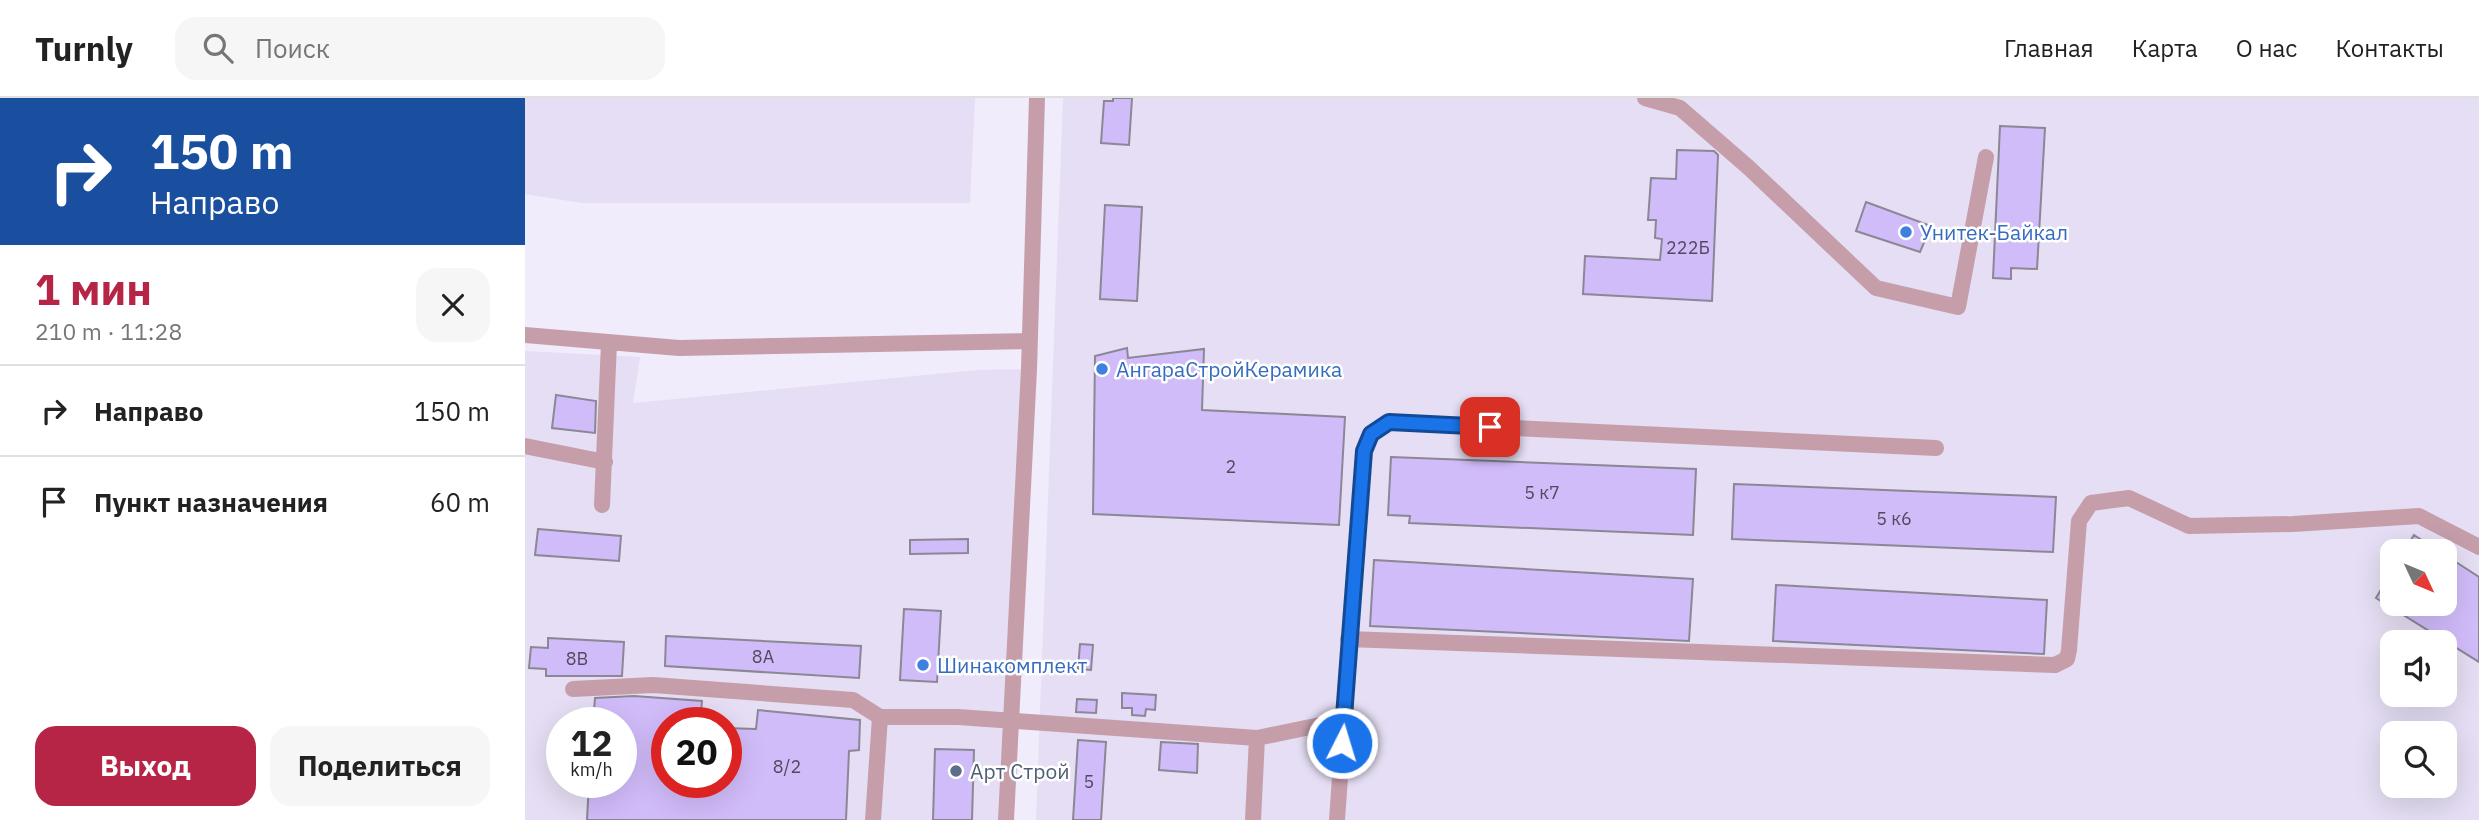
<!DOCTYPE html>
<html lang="ru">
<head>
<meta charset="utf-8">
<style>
	body { margin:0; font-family:"IBM Plex Sans",sans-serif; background:#f6f6f6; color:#222; height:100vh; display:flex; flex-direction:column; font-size:26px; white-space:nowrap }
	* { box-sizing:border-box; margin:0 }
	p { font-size:23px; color:#767676 }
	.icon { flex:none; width:38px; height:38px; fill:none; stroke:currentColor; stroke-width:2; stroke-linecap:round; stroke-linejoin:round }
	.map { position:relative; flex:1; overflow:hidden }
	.panel { display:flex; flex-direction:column; background:#fff; width:525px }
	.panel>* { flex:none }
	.banner { background:#1a4fa0; color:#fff; overflow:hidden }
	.needle { width:46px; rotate:134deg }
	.buttons { position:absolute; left:1855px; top:441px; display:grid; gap:14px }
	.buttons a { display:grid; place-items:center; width:77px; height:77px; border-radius:14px; background:#fff; box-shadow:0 7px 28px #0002; font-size:35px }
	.speed { position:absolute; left:21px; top:609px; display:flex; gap:14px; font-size:35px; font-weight:700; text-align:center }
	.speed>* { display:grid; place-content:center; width:91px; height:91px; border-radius:50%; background:#fff; box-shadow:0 7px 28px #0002; line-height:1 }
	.speed small { font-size:18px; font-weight:400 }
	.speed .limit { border:10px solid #d22; background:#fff; color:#111 }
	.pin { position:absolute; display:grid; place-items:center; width:60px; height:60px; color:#fff; margin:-30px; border-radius:14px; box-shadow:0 4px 10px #0006 }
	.me { position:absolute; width:77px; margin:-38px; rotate:5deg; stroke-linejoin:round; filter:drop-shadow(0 0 5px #0008) }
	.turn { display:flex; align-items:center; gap:24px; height:147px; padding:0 35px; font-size:32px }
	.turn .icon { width:91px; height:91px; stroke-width:2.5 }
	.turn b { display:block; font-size:49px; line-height:60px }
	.round { display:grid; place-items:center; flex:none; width:74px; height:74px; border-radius:21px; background:#f6f6f6 }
	.headline { display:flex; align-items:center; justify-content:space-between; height:119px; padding:0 35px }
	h1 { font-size:42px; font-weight:700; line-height:52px; color:#b62546 }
	.button { display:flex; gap:14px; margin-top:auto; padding:14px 35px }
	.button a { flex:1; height:80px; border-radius:21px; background:#b62546; color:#fff; font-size:28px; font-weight:700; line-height:80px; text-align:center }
	.button a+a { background:#f6f6f6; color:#222 }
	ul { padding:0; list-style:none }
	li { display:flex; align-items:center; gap:21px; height:91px; padding:0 35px; border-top:2px solid #e0e0e0 }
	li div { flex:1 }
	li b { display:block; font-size:26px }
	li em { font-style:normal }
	header { display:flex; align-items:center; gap:42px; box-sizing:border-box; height:98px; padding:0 35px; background:#fff; border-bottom:2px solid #e0e0e0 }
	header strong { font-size:33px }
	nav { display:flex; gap:38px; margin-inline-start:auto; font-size:24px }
	.search { width:490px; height:63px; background:#f6f6f6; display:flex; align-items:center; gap:18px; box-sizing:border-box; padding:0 24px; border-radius:21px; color:#767676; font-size:26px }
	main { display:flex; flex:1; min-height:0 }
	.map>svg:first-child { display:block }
</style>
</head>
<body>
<header>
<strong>Turnly</strong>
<div class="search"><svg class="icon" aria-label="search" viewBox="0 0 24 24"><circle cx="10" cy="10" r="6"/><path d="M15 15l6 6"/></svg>Поиск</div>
<nav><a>Главная</a><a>Карта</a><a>О нас</a><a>Контакты</a></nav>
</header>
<main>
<section class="panel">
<div class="banner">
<div class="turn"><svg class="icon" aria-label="right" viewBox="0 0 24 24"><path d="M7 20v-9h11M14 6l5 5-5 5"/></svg><div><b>150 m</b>Направо</div></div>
</div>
<div class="headline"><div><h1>1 мин</h1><p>210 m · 11:28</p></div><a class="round"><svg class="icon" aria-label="close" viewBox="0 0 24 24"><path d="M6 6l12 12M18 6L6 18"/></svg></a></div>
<ul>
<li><svg class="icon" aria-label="right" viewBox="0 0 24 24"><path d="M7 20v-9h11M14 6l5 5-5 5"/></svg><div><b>Направо</b></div><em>150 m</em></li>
<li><svg class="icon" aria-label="arrive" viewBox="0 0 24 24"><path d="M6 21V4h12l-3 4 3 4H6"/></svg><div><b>Пункт назначения</b></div><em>60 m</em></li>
</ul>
<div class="button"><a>Выход</a><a>Поделиться</a></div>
</section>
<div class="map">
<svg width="1954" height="722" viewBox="0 0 1954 722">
	<rect width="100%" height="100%" fill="#f0ecfb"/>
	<path fill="#e5def4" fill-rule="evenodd" d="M0 0H450L445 105H57L0 96Z
		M538 0H1954V722H511ZM1867 453H1920V506H1867ZM1867 544H1920V597H1867ZM1867 635H1920V688H1867Z
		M0 253 115 259 108 305 452 272 504 271 481 722H0ZM37 625H96V684H37ZM142 625H201V684H142Z"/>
	<path fill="#d1bcfa" stroke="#8b8794" stroke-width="2" d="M588 0H607L604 47 576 45 579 3H588Z
		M1475 28 1520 30 1512 171 1486 170V181L1468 180Z
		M1152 52 1189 53 1193 57 1187 203 1058 196 1060 158 1135 162 1137 141 1130 140 1131 122H1123L1126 80 1151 81Z
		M1341 104 1406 128 1395 154 1331 133Z
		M580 107 617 109 612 203 575 201Z
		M602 250 603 260 679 251 677 312 820 319 814 427 568 416 570 258Z
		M31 297 71 303 70 335 27 330Z
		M866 359 1171 371 1168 437 884 425 885 418 863 417Z
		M1209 386 1531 399 1528 454 1207 441Z
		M13 431 96 438 94 463 10 457Z
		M1889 437 1914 453H1879Z
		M443 441V455L385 456V442Z
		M1920 457 1954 479V564L1851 500 1867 473V506H1920Z
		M849 462 1168 481 1164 543 845 528Z
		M1251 487 1522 502 1519 556 1248 543Z
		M379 511 416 513 412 584 375 582Z
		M141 538 336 548 334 580 140 568Z
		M23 540 99 544 97 578H21V571L4 570 6 549 23 550Z
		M555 546 568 547 566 572 553 571Z
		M597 595 631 597 630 612 621 611 620 618 607 617V610H597Z
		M109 598 177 603 175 625H142V684H201V630L231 631 233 612 335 622 334 652 324 653 321 722H62L64 684H96V625H68L70 600Z
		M552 601 572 602 571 615 551 614Z
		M553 642 581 644 576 722H548Z
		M636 644 673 646 672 675 634 672Z
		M410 651 449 652 447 722H408Z"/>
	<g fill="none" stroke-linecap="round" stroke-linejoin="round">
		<path stroke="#c59eaa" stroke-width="16" d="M1120 0 1155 10 1223 69 1351 190 1433 209 1461 59
			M0 237 154 250 505 243
			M0 348 80 364
			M77 407 84 245
			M823 541 1530 567 1542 561 1544 552 1554 423 1566 405 1604 400 1664 428 1768 426 1894 418 1954 449
			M48 591 128 587 328 602 355 619H433L732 640 728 722
			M732 640 819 622 839 353 846 336 864 324 1411 350
			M348 722 355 619
			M481 722 504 271 512 0
			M812 722 819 622"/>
	</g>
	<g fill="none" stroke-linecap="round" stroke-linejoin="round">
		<g stroke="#114b97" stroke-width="18">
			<path id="route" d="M817 645 839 353 846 336 864 324 965 329"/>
		</g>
		<use href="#route" stroke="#1a73e8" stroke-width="12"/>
	</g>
	<g fill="#3f7fe0" stroke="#fff" stroke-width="2.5">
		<circle cx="1381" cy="134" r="7"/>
		<circle cx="577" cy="271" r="7"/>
		<circle cx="398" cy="567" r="7"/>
	</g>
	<circle fill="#5c6f8a" stroke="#fff" stroke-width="2.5" cx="431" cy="673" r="7"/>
	<g text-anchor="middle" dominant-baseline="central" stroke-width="5" stroke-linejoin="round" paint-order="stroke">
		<g font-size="18" fill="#514a5e">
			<text x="1163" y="149">222Б</text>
			<text x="706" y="368">2</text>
			<text x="1017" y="394">5 к7</text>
			<text x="1369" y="420">5 к6</text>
			<text x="238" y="558">8А</text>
			<text x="52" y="560">8В</text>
			<text x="262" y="668">8/2</text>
			<text x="564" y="683">5</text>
		</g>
		<g font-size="21" fill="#366cbe" stroke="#fff" text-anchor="start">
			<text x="1395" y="134">Унитек-Байкал</text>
			<text x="591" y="271">АнгараСтройКерамика</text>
			<text x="412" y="567">Шинакомплект</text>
		</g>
		<g font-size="21" fill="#4e5e75" stroke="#fff" text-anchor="start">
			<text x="445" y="673">Арт Строй</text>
		</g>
	</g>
</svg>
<div class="buttons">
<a><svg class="needle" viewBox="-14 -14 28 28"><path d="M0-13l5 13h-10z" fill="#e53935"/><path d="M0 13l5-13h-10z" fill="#767676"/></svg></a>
<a><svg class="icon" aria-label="sound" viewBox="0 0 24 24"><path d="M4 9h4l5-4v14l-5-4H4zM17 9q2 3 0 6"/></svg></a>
<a><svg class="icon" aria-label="search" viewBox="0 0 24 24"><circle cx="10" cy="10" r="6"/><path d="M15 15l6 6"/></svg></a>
</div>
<div class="speed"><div>12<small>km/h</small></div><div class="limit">20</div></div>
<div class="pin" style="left:965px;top:329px;background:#d93025"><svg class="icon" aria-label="arrive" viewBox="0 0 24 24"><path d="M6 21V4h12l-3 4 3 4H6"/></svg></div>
<svg class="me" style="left:817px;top:645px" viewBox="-20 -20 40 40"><circle r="17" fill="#1a73e8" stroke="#fff" stroke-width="3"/><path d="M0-11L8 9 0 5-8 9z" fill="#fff"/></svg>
</div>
</main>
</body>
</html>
